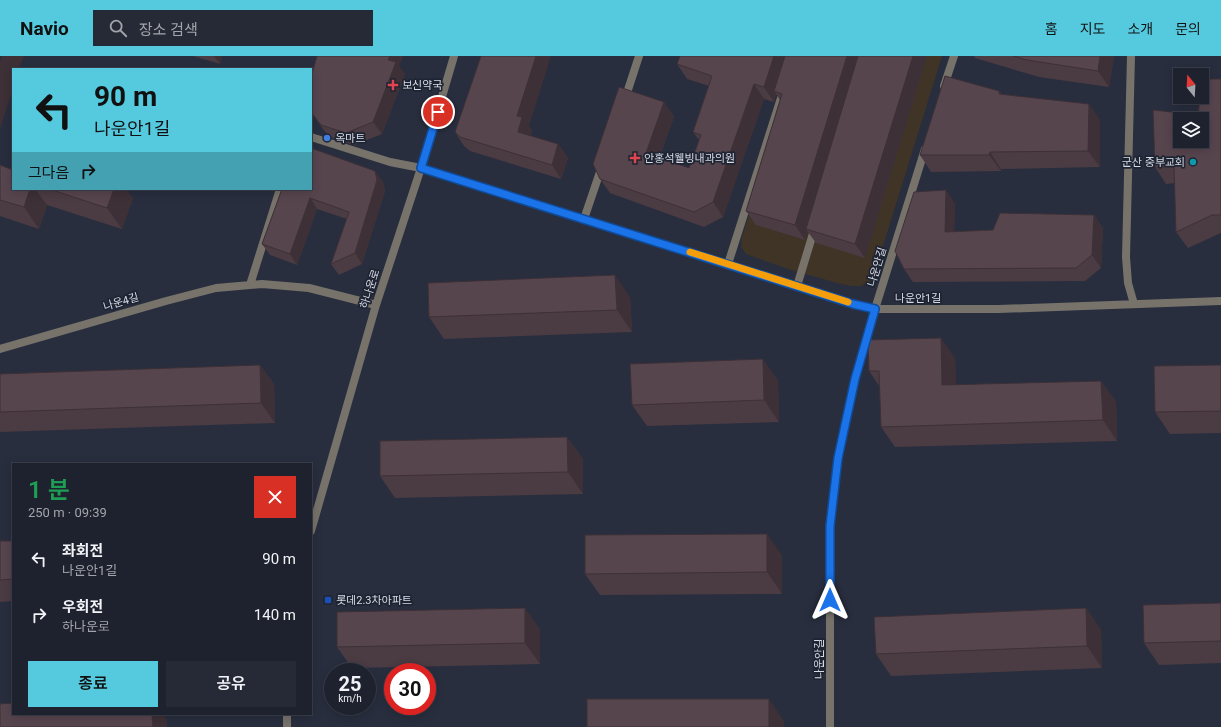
<!DOCTYPE html>
<html lang="ko">
<head>
<meta charset="utf-8">
<style>
	body { margin:0; font-family:Roboto,"Noto Sans KR",sans-serif; background:#262a36; color:#f1f3f6; height:100vh; display:flex; flex-direction:column; font-size:15px; white-space:nowrap }
	* { box-sizing:border-box; margin:0 }
	p { font-size:13px; color:#a1a4aa }
	.icon { flex:none; width:22px; height:22px; fill:none; stroke:currentColor; stroke-width:2; stroke-linecap:round; stroke-linejoin:round }
	.map { position:relative; flex:1; overflow:hidden }
	.drawer { position:absolute; left:12px; top:407px; width:300px; height:252px; display:flex; flex-direction:column; background:#1e222e; border-radius:0px; box-shadow:0 2px 10px #0003,0 0 0 1px #3c3f4a }
	.drawer>* { flex:none }
	.banner { position:absolute; left:12px; top:12px; width:300px; height:122px; border-radius:0px; box-shadow:0 2px 10px #0003,0 0 0 1px #3c3f4a; background:#55cadf; color:#111; overflow:hidden }
	.needle { width:26px; rotate:342deg }
	.tools { position:absolute; left:1173px; top:12px; display:grid; gap:8px }
	.tools a { display:grid; place-items:center; width:36px; height:36px; border-radius:0px; background:#1e222e; box-shadow:0 2px 10px #0003,0 0 0 1px #3c3f4a; font-size:20px }
	.speed { position:absolute; left:324px; top:607px; display:flex; gap:8px; font-size:20px; font-weight:700; text-align:center }
	.speed>* { display:grid; place-content:center; width:52px; height:52px; border-radius:50%; background:#1e222e; box-shadow:0 2px 10px #0003,0 0 0 1px #3c3f4a; line-height:1 }
	.speed small { font-size:10px; font-weight:400 }
	.speed .limit { border:6px solid #d22; background:#fff; color:#111 }
	.pin { position:absolute; display:grid; place-items:center; width:34px; height:34px; color:#fff; margin:-17px; border:2px solid #fff; border-radius:50%; box-shadow:0 1px 4px #0007 }
	.me { position:absolute; width:44px; margin:-22px; rotate:0deg; stroke-linejoin:round; filter:drop-shadow(0 0 3px #0008) }
	.turn { display:flex; align-items:center; gap:14px; height:84px; padding:0 16px; font-size:18px }
	.turn .icon { width:52px; height:52px; stroke-width:2.5 }
	.turn b { display:block; font-size:28px; line-height:34px }
	.then { display:flex; align-items:center; height:38px; padding:0 16px; background:#0003; gap:8px; font-size:15px }
	.round { display:grid; place-items:center; flex:none; width:42px; height:42px; border-radius:0px; background:#262a36 }
	.head { display:flex; align-items:center; justify-content:space-between; height:68px; padding:0 16px }
	h1 { font-size:24px; font-weight:600; line-height:30px; color:#1e9e55 }
	.action { display:flex; gap:8px; margin-top:auto; padding:8px 16px }
	.action a { flex:1; height:46px; border-radius:0px; background:#55cadf; color:#111; font-size:16px; font-weight:600; line-height:46px; text-align:center }
	.action a+a { background:#262a36; color:#f1f3f6 }
	ul { padding:0; list-style:none }
	li { display:flex; align-items:center; gap:12px; height:56px; padding:0 16px }
	li div { flex:1 }
	li b { display:block; font-size:15px }
	li em { font-style:normal }
	header { display:flex; align-items:center; gap:24px; box-sizing:border-box; height:56px; padding:0 20px; background:#55cadf; color:#111 }
	header strong { font-size:19px }
	nav { display:flex; gap:22px; margin-inline-start:auto; font-size:14px }
	.search { width:280px; height:36px; background:#262a36; display:flex; align-items:center; gap:10px; box-sizing:border-box; padding:0 14px; border-radius:0px; color:#a1a4aa; font-size:15px }
	.map>svg:first-child { display:block }
</style>
</head>
<body>
<header>
<strong>Navio</strong>
<div class="search"><svg class="icon" aria-label="search" viewBox="0 0 24 24"><circle cx="10" cy="10" r="6"/><path d="M15 15l6 6"/></svg>장소 검색</div>
<nav><a>홈</a><a>지도</a><a>소개</a><a>문의</a></nav>
</header>
<div class="map">
<svg width="1221" height="671" viewBox="0 0 1221 671">
	<rect width="100%" height="100%" fill="#282e3e"/>
	<path fill="#3f3425" d="M800 0H942L874 219 869 226 861 230H851L837 227 788 213 746 198 741 191 742 181Z"/>
	<g fill="none" stroke-linecap="round" stroke-linejoin="round">
		<path stroke="#77736b" stroke-width="8" d="M797 230 815 171"/>
		<path stroke="#77736b" stroke-width="8" d="M1131 0 1126 201 1128 227 1134 248
			M944 30 954 0
			M625 43 639 0
			M311 81 390 106 421 112 853 248 875 253H999L1221 245
			M584 163 602 110
			M728 208 782 39
			M250 229 280 133
			M0 293 166 245 216 232 262 228 309 232 376 249
			M311 475 376 249 421 112 454 0
			M287 671V658
			M830 671V470L838 402 855 323 870 269 925 93"/>
	</g>
	<path fill="#4b3b43" d="M193 0H222L220 8Z
		M317 0H403L399 10 405 18 382 78 354 89 329 81 311 57V22Z
		M927 0 865 202 816 187 808 176 805 184 756 169 746 155 780 44 776 38 774 46 764 43 723 161 704 171 610 137 600 123 664 46 674 61 659 102 689 112 699 84 693 76 709 30 687 23 677 8Z
		M974 0H1114L1109 31 1039 21 975 2Z
		M1221 23V177L1188 192 1176 176 1175 127 1166 128 1155 111 1198 59Z
		M999 35 1002 39 1100 64V111L1001 113V115L931 116 920 99Z
		M529 70 532 75 530 80 558 88 568 102 561 123 470 95 464 90 455 76Z
		M0 109 13 133H114L133 142 122 173 47 149 39 173 0 160Z
		M383 126 385 135 362 208 339 219 331 208 347 163 317 153 297 209 270 199 262 188 282 133Z
		M955 147 954 176 993 174 1094 159 1103 172 1101 212 1085 225 913 226 904 213Z
		M630 241 632 276 444 283 429 261Z
		M955 302 956 329 1116 345 1117 385 895 391 881 371 880 331 869 315Z
		M260 309 274 328 275 367 0 376V318Z
		M1221 309V377L1170 378 1155 356Z
		M778 324 779 366 647 370 632 349Z
		M567 381 583 403V438L395 442 380 420Z
		M0 485H13V545L0 546Z
		M782 499V538L600 539 585 518Z
		M1221 547V607L1159 609 1144 587Z
		M1086 552 1101 574 1102 612 891 620 876 598Z
		M540 573V608L352 612 337 591Z"/>
	<path fill="#3d3037" d="M2 0H24L19 13H13V33L0 73V5Z
		M214 0H222L220 8Z
		M390 0H403L399 10 405 18 382 78 373 66Z
		M536 0H551L529 70 532 75 527 90 518 76 517 60Z
		M774 0H788L774 35 776 38 774 46 764 31Z
		M847 0H861L806 173 808 176 805 184 795 169Z
		M913 0H927L865 202 855 188Z
		M1100 0H1114L1109 31 1098 15Z
		M754 28 764 43 723 161 713 146Z
		M664 46 674 61 656 111 646 97Z
		M1089 48 1100 64V111L1088 95Z
		M558 88 568 102 561 123 552 109Z
		M990 96 1001 113V115L989 99Z
		M375 115 383 126 385 135 362 208 355 197Z
		M30 133H35L47 149 39 173 24 151Z
		M114 133H126L133 142 122 173 107 152Z
		M946 134 955 147 954 189 945 176Z
		M310 142 317 153 297 209 290 198Z
		M1094 159 1103 172 1101 212 1092 199Z
		M615 219 630 241 632 276 617 254Z
		M941 282 955 302 957 350 942 329Z
		M763 303 778 324 779 366 764 344Z
		M260 309 274 328 275 367 261 347Z
		M1101 325 1116 345 1117 385 1103 364Z
		M567 381 583 403V438L568 416Z
		M767 478 782 499V538L767 516Z
		M525 552 540 573V608L525 587Z
		M1086 552 1101 574 1102 612 1087 590Z
		M769 643 784 665V671H769Z
		M152 658H163L167 664V671H153Z"/>
	<path fill="#57454e" stroke="#3d3037" fill-rule="evenodd" d="M317 0H390L388 4 396 6 373 66 346 77 321 69 311 56V22Z
		M481 0H536L517 60 522 61 518 76 558 88 552 109 460 81 455 76Z
		M680 0H774L764 31 754 28 713 146 694 156 600 123 593 108 619 31 664 46 646 97 689 112 701 79 693 76 712 20 677 8Z
		M785 0H847L795 169 746 155 782 38 774 35Z
		M858 0H913L855 188 806 173Z
		M1013 0H1100L1098 15 1027 4Z
		M945 20 999 35V38L1089 48 1088 95 990 96 989 99H920Z
		M1202 23H1221V159H1212L1176 176 1174 111H1155L1153 54 1198 59 1200 41H1202ZM1180 63H1202V85H1180Z
		M311 92 375 115 377 124 355 197 331 208 349 156 310 142 290 198 262 188 282 133H311Z
		M0 109 13 114V133H30L24 151 0 144Z
		M49 133H114L107 152Z
		M946 134 945 176 993 174 1000 157 1094 159 1092 199 1076 212 904 213 895 195 914 136Z
		M615 219 617 254 429 261 428 227Z
		M941 282 942 329 1101 325 1103 364 881 371 879 315H869L868 284Z
		M763 303 764 344 632 349 630 308Z
		M260 309 261 347 0 356V318Z
		M1221 309V355L1155 356 1154 310Z
		M567 381 568 416 380 420V385Z
		M767 478V516L585 518V479Z
		M0 485H13V523L0 524Z
		M1221 547V585L1144 587 1143 549Z
		M525 552V587L337 591V556Z
		M1086 552 1087 590 876 598 874 561Z
		M587 643H769V671H587Z
		M13 647V658H152L153 671H0V648Z"/>
	<g fill="none" stroke-linecap="round" stroke-linejoin="round">
		<g stroke="#114b97" stroke-width="10">
			<path id="route" d="M438 56 421 112 853 248 875 253 855 323 838 402 830 470V544"/>
		</g>
		<use href="#route" stroke="#1a73e8" stroke-width="7"/>
		<path stroke="#f59e0b" stroke-width="7" d="M690 196 848 246"/>
	</g>
	<g fill="#e0444e" stroke="#1f2433" stroke-width="1.5">
		<path d="M391 23h4v4h4v4h-4v4h-4v-4h-4v-4h4z"/>
		<path d="M633 96h4v4h4v4h-4v4h-4v-4h-4v-4h4z"/>
	</g>
	<circle fill="#3f7fe0" stroke="#1f2433" stroke-width="1.5" cx="327" cy="82" r="4"/>
	<circle fill="#0f9aa8" stroke="#1f2433" stroke-width="1.5" cx="1193" cy="106" r="4"/>
	<rect fill="#1a4fb4" stroke="#1f2433" stroke-width="1.5" x="324" y="540" width="8" height="8" rx="2"/>
	<g text-anchor="middle" dominant-baseline="central" stroke-width="3.5" stroke-linejoin="round" paint-order="stroke">
		<g font-size="11" fill="#d7dbe6" stroke="#1f2433" text-anchor="start">
			<text x="402" y="29">보신약국</text>
			<text x="335" y="82">옥마트</text>
			<text x="644" y="102">안홍석웰빙내과의원</text>
			<text x="1185" y="106" text-anchor="end">군산 중부교회</text>
			<text x="336" y="544">롯데2.3차아파트</text>
		</g>
		<g font-size="11" fill="#d7dbe6" stroke="#1f2433">
			<text transform="translate(877 211) rotate(-73)">나운안길</text>
			<text transform="translate(370 233) rotate(-72)">하나운로</text>
			<text x="918" y="242">나운안1길</text>
			<text transform="translate(121 246) rotate(-16)">나운4길</text>
			<text transform="translate(819 603) rotate(-90)">나운안길</text>
		</g>
	</g>
</svg>
<div class="tools">
<a><svg class="needle" viewBox="-14 -14 28 28"><path d="M0-13l5 13h-10z" fill="#e53935"/><path d="M0 13l5-13h-10z" fill="#a1a4aa"/></svg></a>
<a><svg class="icon" aria-label="layers" viewBox="0 0 24 24"><path d="M12 4l9 5-9 5-9-5zM3 14l9 5 9-5"/></svg></a>
</div>
<div class="speed"><div>25<small>km/h</small></div><div class="limit">30</div></div>
<div class="pin" style="left:438px;top:56px;background:#d93025"><svg class="icon" aria-label="arrive" viewBox="0 0 24 24"><path d="M6 21V4h12l-3 4 3 4H6"/></svg></div>
<svg class="me" style="left:830px;top:544px" viewBox="-20 -20 40 40"><path d="M0-17L14 15 0 8-14 15z" fill="#1a73e8" stroke="#fff" stroke-width="4"/></svg>
<div class="banner">
<div class="turn"><svg class="icon" aria-label="left" viewBox="0 0 24 24"><path d="M17 20v-9H6M10 6l-5 5 5 5"/></svg><div><b>90 m</b>나운안1길</div></div>
<div class="then">그다음<svg class="icon" aria-label="right" viewBox="0 0 24 24"><path d="M7 20v-9h11M14 6l5 5-5 5"/></svg></div>
</div>
<section class="drawer">
<div class="head"><div><h1>1 분</h1><p>250 m · 09:39</p></div><a class="round" style="background:#d93025;color:#fff"><svg class="icon" aria-label="close" viewBox="0 0 24 24"><path d="M6 6l12 12M18 6L6 18"/></svg></a></div>
<ul>
<li><svg class="icon" aria-label="left" viewBox="0 0 24 24"><path d="M17 20v-9H6M10 6l-5 5 5 5"/></svg><div><b>좌회전</b><p>나운안1길</p></div><em>90 m</em></li>
<li><svg class="icon" aria-label="right" viewBox="0 0 24 24"><path d="M7 20v-9h11M14 6l5 5-5 5"/></svg><div><b>우회전</b><p>하나운로</p></div><em>140 m</em></li>
</ul>
<div class="action"><a>종료</a><a>공유</a></div>
</section>
</div>
</body>
</html>
